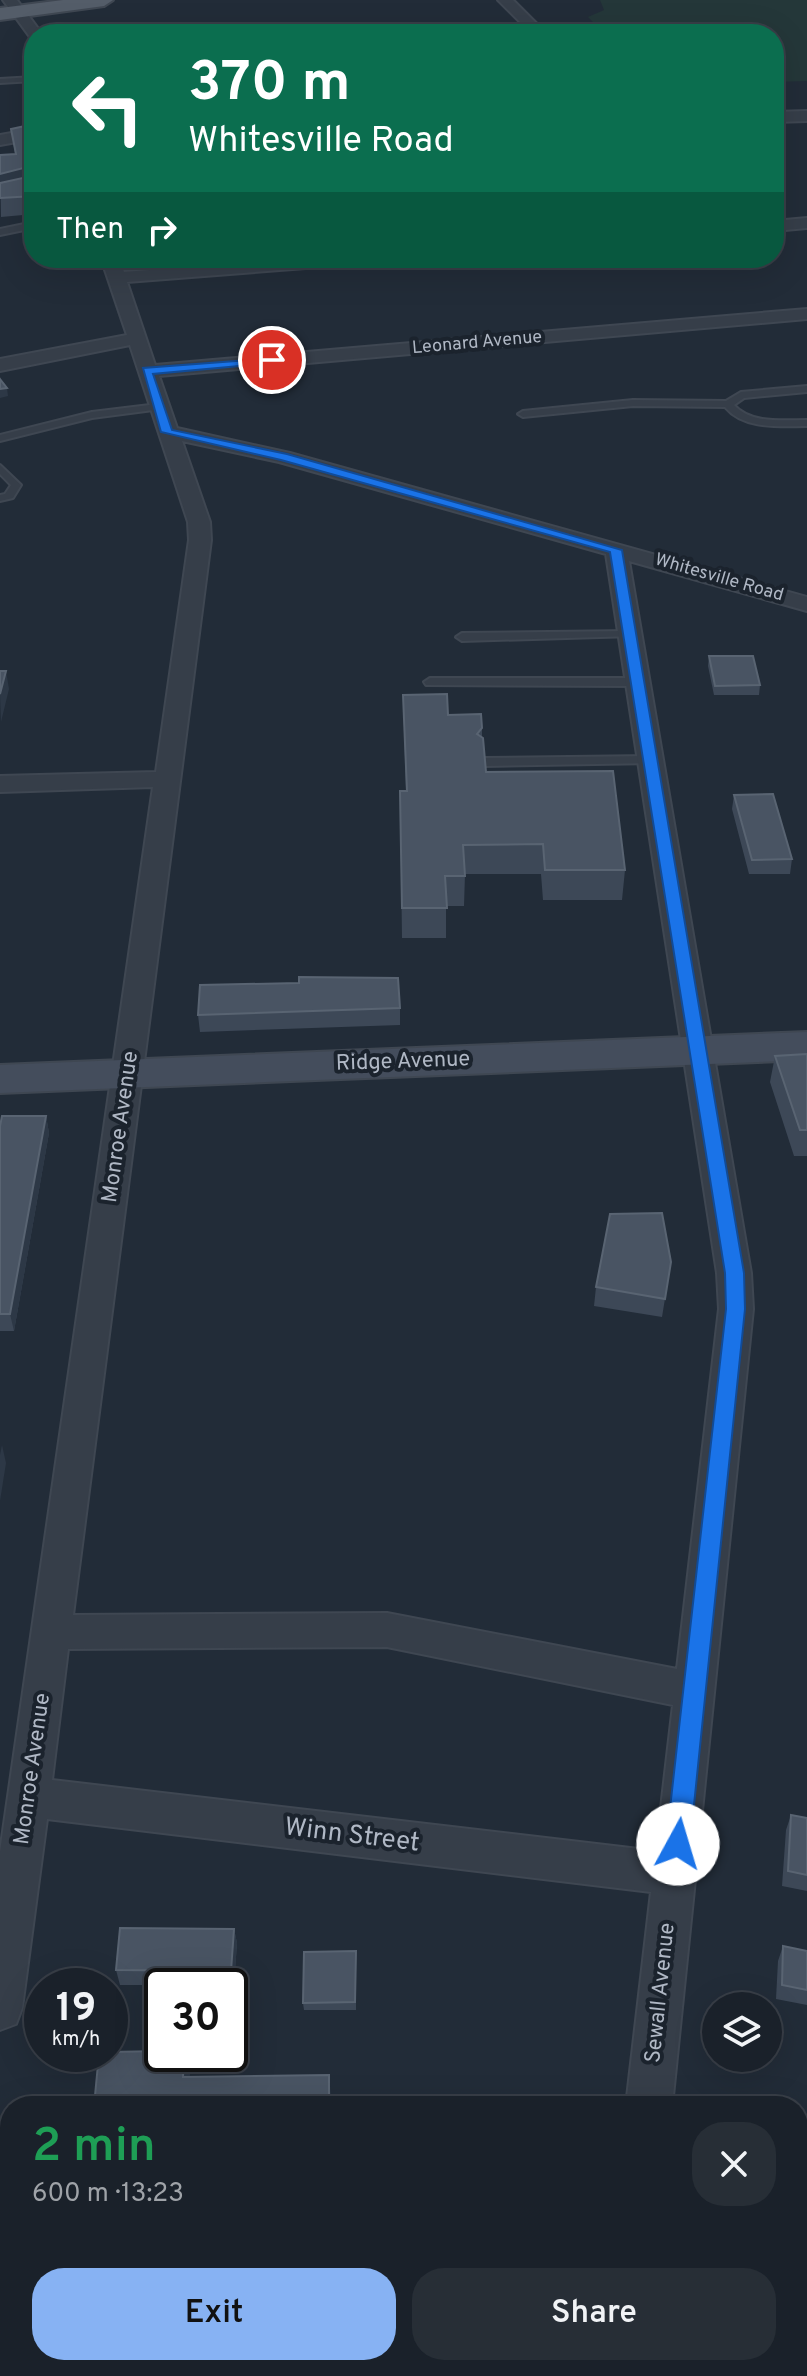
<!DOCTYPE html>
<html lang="en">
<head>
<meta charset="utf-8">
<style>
	body { margin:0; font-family:Overpass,sans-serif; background:#272e36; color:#f1f3f6; height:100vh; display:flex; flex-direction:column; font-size:30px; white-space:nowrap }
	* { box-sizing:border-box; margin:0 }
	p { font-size:26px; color:#9fa3a8 }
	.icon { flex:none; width:44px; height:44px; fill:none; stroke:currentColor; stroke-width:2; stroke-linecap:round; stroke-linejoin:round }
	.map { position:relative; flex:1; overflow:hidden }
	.panel { position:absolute; left:0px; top:2096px; width:808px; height:280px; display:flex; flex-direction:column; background:#1a212a; border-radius:32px 32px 0 0; box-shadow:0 8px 32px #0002,0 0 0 2px #383e47 }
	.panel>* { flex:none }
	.guide { position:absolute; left:24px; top:24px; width:760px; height:244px; border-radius:32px; box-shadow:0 8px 32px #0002,0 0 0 2px #383e47; background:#0b6e4f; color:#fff; overflow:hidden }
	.fabs { position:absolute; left:702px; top:1992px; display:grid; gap:16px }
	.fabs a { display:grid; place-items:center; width:80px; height:80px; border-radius:50%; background:#1a212a; box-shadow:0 8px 32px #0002,0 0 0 2px #383e47; font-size:40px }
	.speed { position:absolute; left:24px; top:1968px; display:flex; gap:16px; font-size:40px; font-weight:700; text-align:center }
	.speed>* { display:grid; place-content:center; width:104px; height:104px; border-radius:50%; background:#1a212a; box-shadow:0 8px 32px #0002,0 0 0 2px #383e47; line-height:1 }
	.speed small { font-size:20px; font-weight:400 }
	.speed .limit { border:4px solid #111; border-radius:12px; background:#fff; color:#111 }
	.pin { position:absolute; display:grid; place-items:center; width:68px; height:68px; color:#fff; margin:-34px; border:4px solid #fff; border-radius:50%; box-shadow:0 2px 8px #0007 }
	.me { position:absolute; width:88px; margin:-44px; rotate:6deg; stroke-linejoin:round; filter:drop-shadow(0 0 6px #0008) }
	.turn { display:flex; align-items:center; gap:28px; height:168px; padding:0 32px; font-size:36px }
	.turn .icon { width:104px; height:104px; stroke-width:2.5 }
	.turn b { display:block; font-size:56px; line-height:68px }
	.then { display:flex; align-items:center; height:76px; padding:0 32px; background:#0003; gap:16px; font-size:30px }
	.round { display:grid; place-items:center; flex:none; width:84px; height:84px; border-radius:32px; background:#272e36 }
	.headline { display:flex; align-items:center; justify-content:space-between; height:136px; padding:0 32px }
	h1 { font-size:48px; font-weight:600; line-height:60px; color:#1e9e55 }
	.action { display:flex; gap:16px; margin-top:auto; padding:16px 32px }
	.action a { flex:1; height:92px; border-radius:32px; background:#87b2f3; color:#111; font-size:32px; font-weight:600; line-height:92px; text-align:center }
	.action a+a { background:#272e36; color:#f1f3f6 }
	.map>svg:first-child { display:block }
</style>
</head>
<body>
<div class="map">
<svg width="807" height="2376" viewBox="0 0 807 2376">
	<rect width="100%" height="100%" fill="#222c38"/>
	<path fill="#243739" d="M600 0H807V81L774 82V34H605L588 17 604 10Z"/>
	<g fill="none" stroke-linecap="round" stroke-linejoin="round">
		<g stroke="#3f4752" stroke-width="4">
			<path id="lane" d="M34 77V81L0 83V79Z
				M34 222V228L0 235V229Z
				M807 386V392L744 398 734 405C751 424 783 420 807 420V426C780 426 744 430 725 407L633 406 523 417 518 414 523 411 633 400 726 401 741 392Z
				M158 404 163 407 161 409 92 418 0 441V435L92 412Z
				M0 465 21 485 13 498 0 501V495L5 494 11 485 0 474Z
				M630 631 634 632V636L462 641 456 637 462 633Z
				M430 678H638L644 682 638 686 426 685 424 682Z
				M651 756 657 760 655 763 485 766 479 762 485 758Z"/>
		</g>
		<g stroke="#3f4752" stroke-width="4">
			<path id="street" d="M3 0H17L42 34 30 37Z
				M498 0H513L547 34H532Z
				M807 111V121L774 122V112Z
				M34 129V139L0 145V135Z
				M807 218V228L774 231V221Z
				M101 258H119L124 272 304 258H380L371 263 127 282 155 365 807 309V319L159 376 177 428 290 453 807 597V611L629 561 751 1273 753 1309 672 2106H626L651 1892 47 1819 22 2008 16 2024 0 2030V1852L153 787 0 792V776L156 772 189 540 188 522 130 345 0 371V359L127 335ZM182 441 279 462 606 554 717 1273 719 1309 677 1669 387 1613 73 1615 211 540 210 522ZM387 1647 673 1705 656 1851 52 1780 68 1649Z
				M595 2366H645L644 2376H594Z"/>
		</g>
		<g stroke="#3f4752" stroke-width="4">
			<path id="secondary" d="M807 1032V1060L0 1093V1065Z"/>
		</g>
		<g stroke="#3f4752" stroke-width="4">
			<path id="primary" d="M63 0H113L104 6 0 20V8Z"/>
		</g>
		<use href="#lane" fill="#363e49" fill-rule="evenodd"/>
		<use href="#street" fill="#363e49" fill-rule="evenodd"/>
		<use href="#secondary" fill="#444d5c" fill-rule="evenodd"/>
		<use href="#primary" fill="#545d69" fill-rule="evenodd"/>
	</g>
	<path fill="#3d4857" d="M34 124V214L1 217 0 155 15 154 11 129Z
		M709 656 760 685 759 695H714L708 666Z
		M403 695 482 728V737L486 772 625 870 622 900H543L541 874H465L464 906H446V938H402L400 791H406Z
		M734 795 792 859 790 874H749L732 809Z
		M400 1008V1025L200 1032 198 1015Z
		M807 1054V1156H794L770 1082 775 1056Z
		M46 1116 49 1133 14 1331H0V1126Z
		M671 1262 662 1317 594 1306 596 1287Z
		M791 1815 807 1818V1891L782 1886 786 1830Z
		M234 1929 237 1943 234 1985H120L116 1970Z
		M783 1946 807 1951V2005L776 1999 778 1961Z
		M356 1951V2010H304L303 2003Z
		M798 2158 807 2160V2359L798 2357Z"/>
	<path fill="#2d3846" d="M31 166 33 184 0 192V174Z
		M7 388 8 396 0 398V389Z
		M6 671 9 689 1 722 0 694Z
		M46 1116 49 1133 14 1331 10 1314Z
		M2 1445 6 1463 0 1501V1455Z
		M234 1929 237 1943 234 1985 231 1971Z
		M184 2054 190 2074 189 2100 183 2077Z
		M329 2075 331 2098V2106H329Z
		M240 2366H245V2376H239Z"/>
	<path fill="#495463" stroke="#596472" stroke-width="2" d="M34 124V169L31 166 0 174V155L16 154 11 129Z
		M34 171V196L0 198V183L32 176Z
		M0 379 7 388 0 389Z
		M709 656H753L760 685 715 686Z
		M0 671H6L0 694Z
		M447 694 448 715 481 714 482 728 477 734 483 738 486 772 613 771 625 870H545L543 844 463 845 465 876H445L447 908H402L400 791H407L403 695Z
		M773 794 792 859 752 860 734 795Z
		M299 977 398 978 400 1008 198 1015 200 985 299 983Z
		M807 1054V1130H800L775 1056Z
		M2 1116H46L10 1314H0V1126Z
		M662 1213 671 1262 665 1299 596 1287 610 1214Z
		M791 1815 807 1818V1875L788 1871Z
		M120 1928 234 1929 231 1971 116 1970Z
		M783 1946 807 1951V1990L782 1985Z
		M356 1951 355 2002 303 2003 304 1952Z
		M162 2051V2054H184L183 2077 329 2075V2106H94L99 2054H110V2052Z
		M798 2158 807 2160V2347L798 2345Z
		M71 2366H240L239 2376H70Z"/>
	<path fill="#1a73e8" stroke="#114b97" stroke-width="2" d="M276 358 272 363 153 374 172 430 287 454 622 550 744 1273 745 1309 690 1844 686 1852 678 1855 669 1852 666 1844 726 1309 725 1273 610 552 281 460 161 432 143 368Z"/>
	<g text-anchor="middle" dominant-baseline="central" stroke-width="8" stroke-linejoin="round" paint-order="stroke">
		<g font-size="18" fill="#b0b8c5" stroke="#1b232d">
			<text transform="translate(477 343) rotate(-5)">Leonard Avenue</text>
			<text transform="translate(719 578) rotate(16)">Whitesville Road</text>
		</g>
		<g font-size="22" fill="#b0b8c5" stroke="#1b232d">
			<text transform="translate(403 1062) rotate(-2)">Ridge Avenue</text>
			<text transform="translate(121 1127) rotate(-82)">Monroe Avenue</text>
			<text transform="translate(33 1769) rotate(-82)">Monroe Avenue</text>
			<text transform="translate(661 1993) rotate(-84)">Sewall Avenue</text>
		</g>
		<g font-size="26" fill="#b0b8c5" stroke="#1b232d">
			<text transform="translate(352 1836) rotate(7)">Winn Street</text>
		</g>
	</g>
</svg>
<div class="fabs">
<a><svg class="icon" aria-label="layers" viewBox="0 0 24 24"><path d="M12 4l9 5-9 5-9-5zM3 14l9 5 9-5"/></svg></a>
</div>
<div class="speed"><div>19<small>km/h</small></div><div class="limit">30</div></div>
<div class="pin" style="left:272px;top:360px;background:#d93025"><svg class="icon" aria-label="arrive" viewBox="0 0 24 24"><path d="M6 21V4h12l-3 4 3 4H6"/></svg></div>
<svg class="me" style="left:678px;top:1844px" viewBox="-20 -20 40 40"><circle r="19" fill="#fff"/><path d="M0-13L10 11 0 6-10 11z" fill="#1a73e8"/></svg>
<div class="guide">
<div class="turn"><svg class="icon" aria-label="left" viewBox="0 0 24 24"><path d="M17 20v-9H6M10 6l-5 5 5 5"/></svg><div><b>370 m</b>Whitesville Road</div></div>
<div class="then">Then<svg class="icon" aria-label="right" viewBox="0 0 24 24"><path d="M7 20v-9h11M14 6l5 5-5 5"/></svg></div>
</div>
<section class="panel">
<div class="headline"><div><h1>2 min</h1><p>600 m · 13:23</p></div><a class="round"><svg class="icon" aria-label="close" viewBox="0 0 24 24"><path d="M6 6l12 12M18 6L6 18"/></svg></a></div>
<div class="action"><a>Exit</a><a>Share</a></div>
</section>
</div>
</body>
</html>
